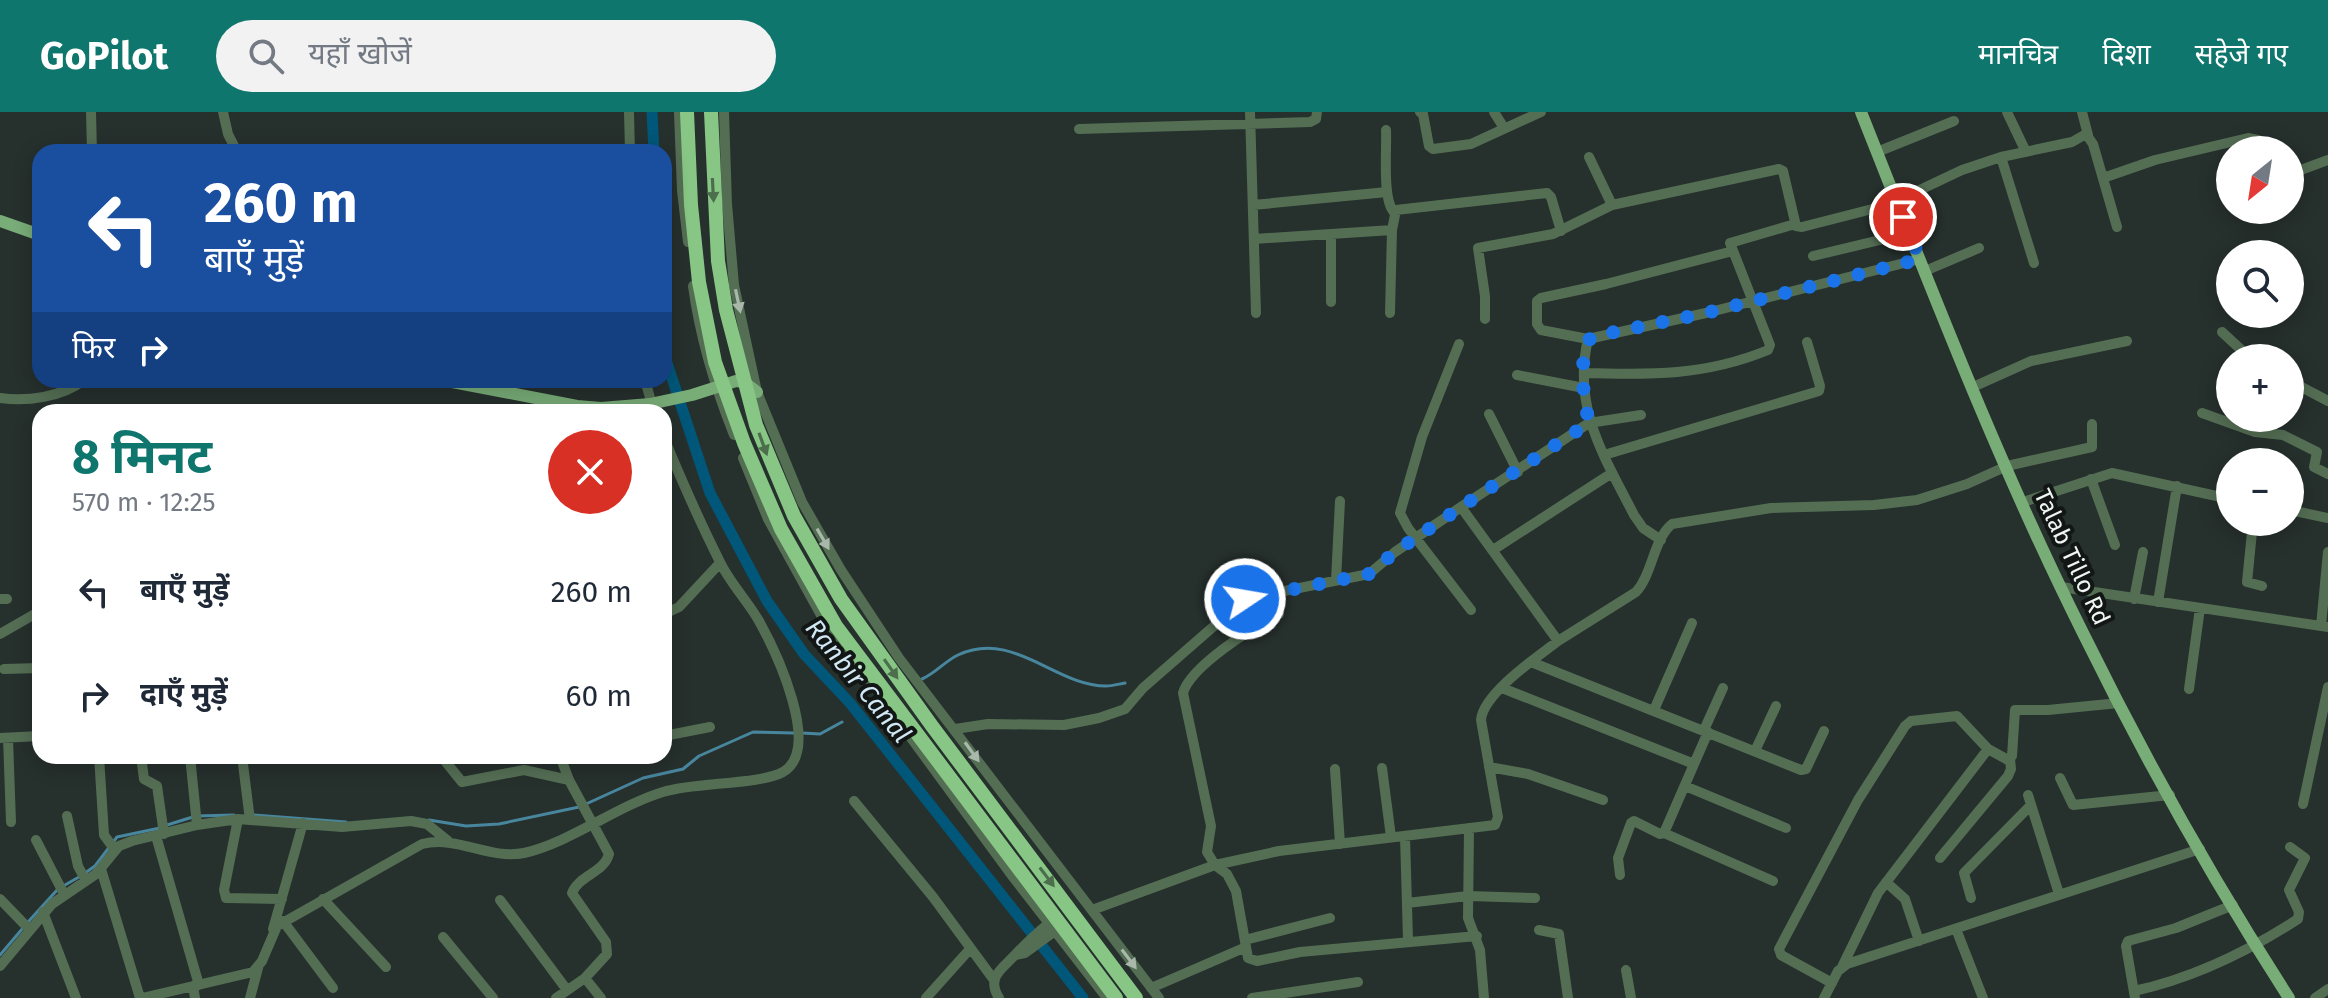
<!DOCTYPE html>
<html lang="hi">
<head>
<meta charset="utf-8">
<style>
	body { margin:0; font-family:"Fira Sans","Noto Sans Devanagari",sans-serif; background:#f2f2f3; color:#1f2937; height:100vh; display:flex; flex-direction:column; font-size:30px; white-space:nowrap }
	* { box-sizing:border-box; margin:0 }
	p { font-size:26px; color:#747a83 }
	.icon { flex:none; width:44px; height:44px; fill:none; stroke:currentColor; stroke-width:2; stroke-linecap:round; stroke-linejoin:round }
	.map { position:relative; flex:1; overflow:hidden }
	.sheet { position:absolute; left:32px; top:292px; width:640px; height:360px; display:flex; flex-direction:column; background:#fff; border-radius:24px; box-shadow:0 4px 20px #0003 }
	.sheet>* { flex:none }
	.guide { position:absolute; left:32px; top:32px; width:640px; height:244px; border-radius:24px; box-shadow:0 4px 20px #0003; background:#1a4fa0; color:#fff; overflow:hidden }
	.needle { width:52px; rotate:210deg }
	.fabs { position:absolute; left:2216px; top:24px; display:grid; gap:16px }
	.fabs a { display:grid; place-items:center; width:88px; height:88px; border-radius:50%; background:#fff; box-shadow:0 4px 20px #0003; font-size:40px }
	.pin { position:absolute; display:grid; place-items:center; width:68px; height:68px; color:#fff; margin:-34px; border:4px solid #fff; border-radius:50%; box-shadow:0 2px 8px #0007 }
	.me { position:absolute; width:88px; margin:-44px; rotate:78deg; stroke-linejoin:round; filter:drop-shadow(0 0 6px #0008) }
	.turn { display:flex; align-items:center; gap:28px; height:168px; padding:0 40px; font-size:36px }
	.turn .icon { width:104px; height:104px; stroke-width:2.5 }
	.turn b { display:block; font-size:56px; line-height:68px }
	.then { display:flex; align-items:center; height:76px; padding:0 40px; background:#0003; gap:16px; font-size:30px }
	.round { display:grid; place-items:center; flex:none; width:84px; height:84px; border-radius:42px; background:#f2f2f3 }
	.summary { display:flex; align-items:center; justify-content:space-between; height:136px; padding:0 40px }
	h1 { font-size:48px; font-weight:700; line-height:60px; color:#0f766e }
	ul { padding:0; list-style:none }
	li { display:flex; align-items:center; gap:24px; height:104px; padding:0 40px }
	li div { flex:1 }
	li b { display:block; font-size:30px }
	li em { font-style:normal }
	header { display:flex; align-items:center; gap:48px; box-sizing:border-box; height:112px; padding:0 40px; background:#0f766e; color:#fff }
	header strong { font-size:38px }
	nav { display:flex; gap:44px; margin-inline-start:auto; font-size:28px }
	.search { width:560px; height:72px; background:#f2f2f3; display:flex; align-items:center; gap:20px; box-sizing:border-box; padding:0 28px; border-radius:44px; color:#747a83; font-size:30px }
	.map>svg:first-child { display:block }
</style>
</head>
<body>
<header>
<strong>GoPilot</strong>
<div class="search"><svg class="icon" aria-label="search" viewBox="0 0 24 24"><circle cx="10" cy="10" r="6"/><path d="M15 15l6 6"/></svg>यहाँ खोजें</div>
<nav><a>मानचित्र</a><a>दिशा</a><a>सहेजे गए</a></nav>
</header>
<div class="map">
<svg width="2328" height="886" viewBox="0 0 2328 886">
	<rect width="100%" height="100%" fill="#26302d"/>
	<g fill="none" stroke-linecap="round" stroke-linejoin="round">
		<path stroke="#48869e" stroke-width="3" d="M922 567C936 561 945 549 958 543 1013 517 1055 574 1106 574 1112 574 1119 572 1125 571
			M802 621 820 622 842 610
			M586 692 643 666 683 657 699 644 753 620 794 621
			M254 703 346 710
			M429 708 466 714 499 712 579 695
			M167 713 196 704 234 703
			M85 761 95 754 117 725 160 716
			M65 773 79 765
			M28 810 58 777
			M0 843 23 816"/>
		<path stroke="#015779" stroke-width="11" d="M652 0 654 40
			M664 242 710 381 767 489 804 542 850 591 1083 886"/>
		<path stroke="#546e54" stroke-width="10" d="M91 0 92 40
			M223 0 228 22 237 40
			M629 0 630 40
			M679 0 682 79 688 130
			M724 0 727 92 734 173 757 280 802 390 841 458 899 546 1159 886
			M1250 0 1256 201
			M1420 0 1423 2 1429 34 1433 37 1471 32 1541 0
			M1494 0 1504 16
			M2007 0 2026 40
			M2082 0 2088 23
			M1079 17 1310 10 1316 7 1317 0
			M1386 18C1387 37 1382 88 1394 100
			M1877 40 1954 9
			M1589 45 1612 93
			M2001 45 2034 151
			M2290 62 2328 48
			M2103 66 2155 48 2248 26 2258 28 2260 38
			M1253 93 1387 80
			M1254 127 1392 118
			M1813 144 1909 121
			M1925 159 1979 136
			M693 174C700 226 715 275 734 323
			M1331 190V123
			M1390 201 1392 118 1396 98 1547 81 1551 85 1561 119
			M1485 207V184L1478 136 1553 122 1612 93 1779 57 1783 59 1796 114 1802 115 1888 93 1962 58 2001 45 2072 30 2086 22 2093 32 2117 115
			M2222 220 2250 246
			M1588 227 1541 218 1537 212V189L1541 186 1606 172 1733 139
			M1459 232 1422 325 1400 401 1408 416 1471 498
			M1584 261C1650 263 1705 264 1768 238L1770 233 1730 131 1795 112
			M1517 263 1584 276
			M645 268 654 300
			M2290 269 2328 289
			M1973 275 2031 249 2127 229
			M0 286C27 290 62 285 84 268
			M2202 301 2255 320 2283 323 2317 340 2314 355 2328 362
			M1489 302 1518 360
			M1604 343 1819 279 1820 274 1807 230
			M743 346 768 407 821 503 1013 765 1107 886
			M2091 367 2115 433
			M2023 390 2112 361 2230 387
			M1461 395 1558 529 1636 480C1653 461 1653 428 1672 412L1771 396 1874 393 1917 388 1967 372 2007 354 2092 335V312
			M2290 398 2328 406
			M2253 410 2247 470 2262 474
			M1661 428 1643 416 1634 403C1604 344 1572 296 1588 227L1706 201 1920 147
			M1493 438 1612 361
			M1336 468 1340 389
			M2061 475 2328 515
			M0 487H7
			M2134 487 2143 440
			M2158 490 2177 374
			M664 502 679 495 720 451
			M1279 502C1254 514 1190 555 1183 581L1211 714 1207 740 1215 753 1227 762 1236 779 1248 846 1257 849 1300 840 1477 824
			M2321 514 2328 440
			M0 522 40 499
			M1531 550 1801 658 1806 657 1824 619
			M4 557 40 556
			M1502 576 1694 652
			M2189 577 2200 496
			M1654 598 1692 511
			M955 617 988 612 1064 613 1099 606 1125 597 1143 576 1245 487 1369 462 1395 440 1461 395 1589 311 1641 303
			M1704 618 1723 576
			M664 624 710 615
			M0 626 40 624
			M8 626 11 710
			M1755 639 1776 594
			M99 644 104 723 115 738
			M141 644 144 667 157 674 164 722
			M190 644 197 713
			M242 644 250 708
			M441 644 462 670 524 658 569 668
			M1489 655 1528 662 1603 688
			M1382 656 1391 725
			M1335 657 1340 732
			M2060 666 2073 693 2170 683
			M1685 674 1786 716
			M2028 683 2059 782
			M854 689 933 785 994 868
			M2303 692 2328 575
			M67 704 78 754 86 769
			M238 707 224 778 226 786 282 787
			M1469 716 1468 806 1480 838 1484 886
			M1664 721 1773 769
			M156 724 199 873
			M1405 724 1408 828
			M36 728 64 782
			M1940 746 2008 664 2011 657 2010 647
			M101 757 140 886
			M1620 763 1618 746 1631 711 1634 709 1660 722 1664 721 1708 620
			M1886 770 1905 787 1919 829
			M1971 786 1964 761 2031 693
			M0 787 29 817
			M323 787 386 855
			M500 788 567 878
			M1407 791 1468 784 1535 786
			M1092 798 1215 753 1279 739 1495 713 1498 705 1481 608C1483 582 1537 545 1558 529
			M43 800 76 886
			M283 809 333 876
			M273 817 303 711
			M1956 817 1983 886
			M1539 818 1559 822 1568 886
			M443 825 493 886
			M1245 828 1330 806
			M1015 843 1025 841 1055 819
			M0 854 52 792 96 762 119 734 132 729 197 713 238 707 342 715 411 709 427 712 448 729
			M1842 855 1878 781 1988 637
			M1626 858 1631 886
			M585 866 601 886
			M1832 871 1781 843 1779 837 1858 688 1905 614 1911 609 1957 604 1988 637 2008 648 2012 644 2015 598H2048L2119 591
			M193 874 195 886
			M1151 876 1246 835
			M2134 879C2194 866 2247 840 2298 807L2299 800 2289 778 2305 746 2290 735
			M142 886 253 860 262 849 277 814 422 732C457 723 489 748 524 741 569 731 617 694 663 680 695 670 759 673 783 660 823 637 775 538 759 509 747 488 729 470 719 448 699 408 681 367 664 326
			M250 886 258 856
			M556 886 585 866 607 842 606 830 572 781C579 763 604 761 609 742L569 668 560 644
			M926 886 970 837
			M999 886C986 865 1002 857 1015 843 1026 831 1037 821 1049 811
			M1252 886 1358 870
			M1824 886 1838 859 1847 852 2200 737
			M2135 886 2126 834 2128 829 2176 816 2233 793
			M2315 886 2328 877"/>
		<path stroke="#79ad78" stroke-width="12" d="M1861 0C1931 176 1999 354 2084 523 2145 647 2214 770 2289 886
			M0 109 40 123
			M442 268 577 294 601 296 650 292 692 283 736 269 744 270 757 280"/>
		<path stroke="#87c685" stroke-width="14" d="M687 0 691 93 699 170 715 250 744 331 781 417 836 514 1116 886
			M711 0 718 149 726 198 756 313 794 404 841 487 932 614 1136 886"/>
	</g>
	<defs><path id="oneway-solid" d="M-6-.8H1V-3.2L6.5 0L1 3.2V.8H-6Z" transform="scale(2)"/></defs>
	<g fill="#4c6e4d">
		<use href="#oneway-solid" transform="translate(713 78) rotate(87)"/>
		<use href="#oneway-solid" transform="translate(763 332) rotate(70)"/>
		<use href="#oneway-solid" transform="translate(891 557) rotate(55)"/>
		<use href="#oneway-solid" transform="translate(1047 765) rotate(53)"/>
	</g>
	<g fill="#a9b8ab">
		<use href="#oneway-solid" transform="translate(738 189) rotate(78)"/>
		<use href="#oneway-solid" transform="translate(823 427) rotate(60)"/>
		<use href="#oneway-solid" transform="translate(972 640) rotate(54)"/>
		<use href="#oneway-solid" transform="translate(1129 847) rotate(53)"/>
	</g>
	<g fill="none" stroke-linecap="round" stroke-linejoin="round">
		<path stroke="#1a73e8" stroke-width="14" stroke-dasharray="0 25.2" d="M1245 487 1369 462 1395 440 1461 395 1589 311C1584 287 1577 248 1591 225L1706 201 1920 147 1903 105"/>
	</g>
	<g text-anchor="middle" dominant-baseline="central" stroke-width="8" stroke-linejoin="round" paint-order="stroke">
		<g font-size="24" fill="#eff5f3" stroke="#121715">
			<text transform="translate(2072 445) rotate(65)">Talab Tillo Rd</text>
		</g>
		<g font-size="26" font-style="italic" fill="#d2e8f4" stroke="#121715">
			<text transform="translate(858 569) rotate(51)">Ranbir Canal</text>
		</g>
	</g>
</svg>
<div class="fabs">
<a><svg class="needle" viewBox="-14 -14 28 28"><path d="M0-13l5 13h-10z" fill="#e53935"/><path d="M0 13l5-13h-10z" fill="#747a83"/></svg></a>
<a><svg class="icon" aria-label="search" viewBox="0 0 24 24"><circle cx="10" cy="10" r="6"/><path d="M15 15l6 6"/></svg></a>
<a>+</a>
<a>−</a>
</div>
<div class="pin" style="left:1903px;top:105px;background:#d93025"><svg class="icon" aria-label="arrive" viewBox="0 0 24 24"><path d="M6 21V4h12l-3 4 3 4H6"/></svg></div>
<svg class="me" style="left:1245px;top:487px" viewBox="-20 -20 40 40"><circle r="17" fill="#1a73e8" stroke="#fff" stroke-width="3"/><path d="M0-11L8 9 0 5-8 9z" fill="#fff"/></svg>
<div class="guide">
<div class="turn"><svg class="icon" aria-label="left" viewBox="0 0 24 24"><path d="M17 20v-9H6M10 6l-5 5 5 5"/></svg><div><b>260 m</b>बाएँ मुड़ें</div></div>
<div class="then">फिर<svg class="icon" aria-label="right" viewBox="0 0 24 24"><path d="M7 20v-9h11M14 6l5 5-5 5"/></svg></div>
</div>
<section class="sheet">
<div class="summary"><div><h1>8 मिनट</h1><p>570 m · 12:25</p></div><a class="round" style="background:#d93025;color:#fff"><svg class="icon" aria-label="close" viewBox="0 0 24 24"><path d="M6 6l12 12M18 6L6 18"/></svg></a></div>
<ul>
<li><svg class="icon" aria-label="left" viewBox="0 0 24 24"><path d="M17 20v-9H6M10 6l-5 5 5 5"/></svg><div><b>बाएँ मुड़ें</b></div><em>260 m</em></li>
<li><svg class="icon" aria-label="right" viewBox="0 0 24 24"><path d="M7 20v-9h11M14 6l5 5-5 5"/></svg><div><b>दाएँ मुड़ें</b></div><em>60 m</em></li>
</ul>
</section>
</div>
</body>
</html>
